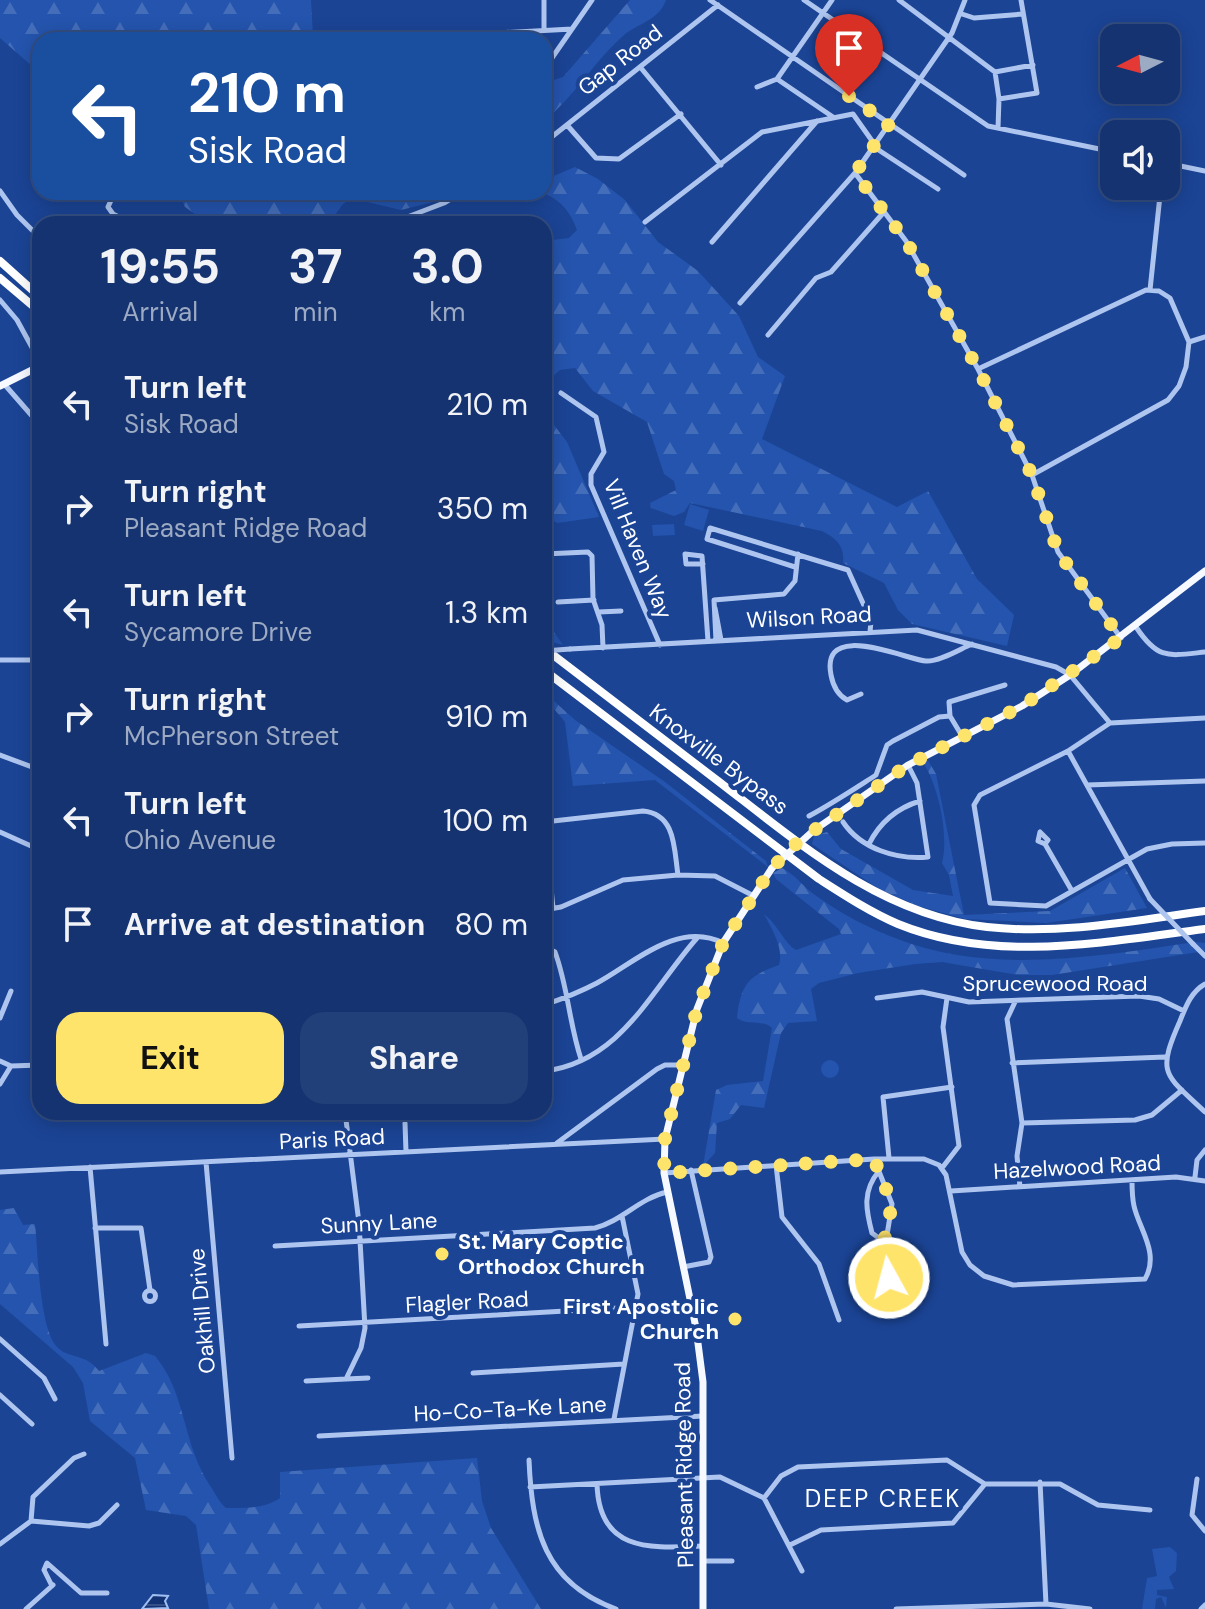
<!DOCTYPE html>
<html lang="en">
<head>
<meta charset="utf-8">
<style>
	body { margin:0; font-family:"DM Sans",sans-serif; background:#213f78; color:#f1f3f6; height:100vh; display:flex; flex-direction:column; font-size:30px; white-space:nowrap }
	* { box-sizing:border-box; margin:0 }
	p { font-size:26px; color:#9daac3 }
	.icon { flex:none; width:44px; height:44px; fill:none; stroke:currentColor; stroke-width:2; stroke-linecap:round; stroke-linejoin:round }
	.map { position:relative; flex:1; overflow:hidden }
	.details { position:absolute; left:32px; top:216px; width:520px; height:904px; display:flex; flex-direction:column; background:#143370; border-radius:24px; box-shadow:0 4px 20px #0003,0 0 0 2px #334e83 }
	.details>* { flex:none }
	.hud { position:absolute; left:32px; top:32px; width:520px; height:168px; border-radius:24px; box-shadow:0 4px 20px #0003,0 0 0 2px #334e83; background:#1a4fa0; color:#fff; overflow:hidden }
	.needle { width:52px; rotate:264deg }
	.controls { position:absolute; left:1100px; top:24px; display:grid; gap:16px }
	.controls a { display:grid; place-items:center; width:80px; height:80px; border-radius:16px; background:#143370; box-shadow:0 4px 20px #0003,0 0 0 2px #334e83; font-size:40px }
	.pin { position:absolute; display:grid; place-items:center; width:68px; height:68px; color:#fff; margin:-82px -34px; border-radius:50% 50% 50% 0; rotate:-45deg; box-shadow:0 0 8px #0007 }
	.pin .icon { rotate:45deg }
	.me { position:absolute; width:88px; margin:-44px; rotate:353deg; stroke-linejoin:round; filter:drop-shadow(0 0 6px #0008) }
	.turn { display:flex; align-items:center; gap:28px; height:168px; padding:0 24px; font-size:36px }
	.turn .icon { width:104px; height:104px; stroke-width:2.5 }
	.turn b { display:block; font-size:56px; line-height:68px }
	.eta { display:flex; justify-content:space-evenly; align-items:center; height:136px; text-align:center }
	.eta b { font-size:48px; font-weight:700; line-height:56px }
	.button { display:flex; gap:16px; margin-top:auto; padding:16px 24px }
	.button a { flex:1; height:92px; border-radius:24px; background:#ffe46c; color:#111; font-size:32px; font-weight:700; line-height:92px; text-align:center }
	.button a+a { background:#213f78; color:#f1f3f6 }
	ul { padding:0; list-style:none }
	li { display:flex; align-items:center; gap:24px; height:104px; padding:0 24px }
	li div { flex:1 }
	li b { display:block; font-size:30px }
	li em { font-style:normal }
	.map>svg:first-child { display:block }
</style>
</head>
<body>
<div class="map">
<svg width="1205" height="1609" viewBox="0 0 1205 1609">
	<defs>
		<pattern id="forest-firs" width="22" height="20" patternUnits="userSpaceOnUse" patternTransform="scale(2)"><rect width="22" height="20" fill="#2454ae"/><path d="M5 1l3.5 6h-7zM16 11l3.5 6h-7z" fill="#456eba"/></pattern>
		<pattern id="water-rules" width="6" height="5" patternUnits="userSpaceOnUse" patternTransform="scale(2)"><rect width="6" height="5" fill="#123273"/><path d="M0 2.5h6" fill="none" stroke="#365188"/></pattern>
	</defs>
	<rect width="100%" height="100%" fill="#1b4495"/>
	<path fill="#2454ae" d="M690 504 709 510 703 531 684 525Z
		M674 524 675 535 653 536 652 525Z
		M821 1069a9 9 0 1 1 18 0a9 9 0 1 1-18 0Z
		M1170 1547 1177 1553 1176 1571 1169 1577 1174 1589 1157 1590V1595L1167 1597 1166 1608 1161 1597 1156 1599 1155 1609H1142L1147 1578 1157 1576 1152 1549Z"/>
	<path fill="url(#forest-firs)" d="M0 0H311L313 37 318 40H40V73L0 38Z
		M630 0H666C659 20 639 23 624 35 594 61 575 96 544 121V80L548 82 563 77Z
		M575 167 598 179 625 200 658 242 698 271 739 316 758 357 785 376 762 439 897 507 928 491 977 579 1014 615 1007 646 912 624 898 610 884 583 843 563C845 546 836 538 822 531L690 503 684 512 674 516 651 508 650 503 676 490 674 481 664 474 647 422 593 391 575 368 560 370 544 384V241L569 238 577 230C571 212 558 196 538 192H544V180Z
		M179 192H453L437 201 401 210 351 198 342 205 329 224H209L185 207Z
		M544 412 567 442 599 517 557 523 544 514Z
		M544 618 563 645 544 640Z
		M544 692 575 720 665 782 766 861 768 867 655 780 573 786 565 722 544 697Z
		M926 757 936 774 964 915 1050 911 1125 868 1147 908 1046 923 965 919 918 906 879 889 812 844 814 836 827 832 841 849 913 890 953 896 949 875 942 863C949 836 939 788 924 764Z
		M782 868C795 874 803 887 815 895 838 912 868 928 895 938 990 976 1099 956 1195 942L1205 943V951L1052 975H1018L942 962 915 964 858 973 819 983 811 989 817 1021 788 1023 781 1033 764 1108 741 1105 730 1119 717 1123 715 1153 703 1166 716 1090 727 1085 763 1081 772 1028C762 1019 748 1026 737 1018 741 984 748 976 779 965 784 948 772 929 764 914 778 925 784 943 796 950L841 934 839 929 776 879 773 873Z
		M14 1208 23 1225 35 1224C38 1251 39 1328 57 1347 68 1359 86 1353 99 1371L146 1353 155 1356C187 1394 182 1445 211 1487 216 1495 219 1502 226 1508 244 1508 264 1509 280 1498V1472L477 1458 482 1501 491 1528 541 1609H209L196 1525 186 1516 146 1510 135 1458 90 1421 83 1383 73 1367 0 1304V1210Z"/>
	<path fill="url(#water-rules)" stroke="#a1bef1" stroke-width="2" d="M153 1595 168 1596 165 1601 168 1608 142 1609Z"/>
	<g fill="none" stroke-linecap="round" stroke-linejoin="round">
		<path stroke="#aec5ef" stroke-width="5" d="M544 0V28
			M710 0 964 175
			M804 0 988 126 1114 152
			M899 0 995 72 999 99 998 128
			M962 14 974 18 1023 14
			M440 36 572 29
			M545 68 592 0
			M641 68 721 165
			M995 72 1033 65
			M777 79 833 117
			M757 87 777 79 832 0
			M999 99 1037 93 1021 0
			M567 125 596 158 619 159 681 114
			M544 143 718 5
			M874 147 938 189
			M1166 163 1205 171
			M855 173 906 241 978 369 1032 475 1058 552 1121 638
			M0 191 17 215 40 238
			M123 192 112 198 108 207 113 214 132 224
			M645 222 762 132 853 114 875 145
			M389 224 444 203 462 192
			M712 242 817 121
			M1150 290 1161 186
			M0 300 17 320 40 362
			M740 303 855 173 952 33 965 0
			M768 335 816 278 831 272 884 212
			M1189 342 1205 337
			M978 369 1146 290 1159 291 1170 298 1189 342 1186 367 1179 386 1168 400 1032 475
			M5 385 40 425
			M561 393 596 417 604 452 591 474V485L660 645
			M544 554 588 552 592 556 593 599 602 625 603 648
			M703 564H686L685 554 702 556 708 641
			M795 567 707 539 710 528 848 570 871 621 870 632
			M558 602 594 600
			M715 608 721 640
			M599 612 621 611
			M1136 627C1158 660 1168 656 1205 652
			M716 641 714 600 784 594 795 581 798 554
			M570 649 917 630 1056 667 1070 675 1110 723 1205 718
			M0 660H40
			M861 694 847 700C838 695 833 686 831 675 820 619 907 660 926 661 939 662 960 649 972 644
			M1110 723 1068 751 980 795 974 805 990 903 1046 906 1147 849 1172 844 1205 843
			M962 736 950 716 949 702 1005 685
			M1068 751 1150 899
			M0 755 40 770
			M1087 785 1205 781
			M809 816C833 803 854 789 876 775L887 745 893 741 939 717 950 716
			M544 818 553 908
			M544 822 643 811C676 814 674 849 678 875
			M843 822C861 849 897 860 928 857L917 783 908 765
			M0 832 40 850
			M869 844C880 822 897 808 920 801
			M1045 844 1048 840 1040 832 1038 841 1045 844 1072 891
			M544 910 561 907 623 880 678 875 715 876 752 895
			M1193 944 1205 956
			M544 946 555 952C568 987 569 1023 581 1059
			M1205 984C1191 992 1186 1006 1180 1021 1156 1075 1165 1074 1205 1112
			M877 998 922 992 969 1002 1139 996 1159 999 1184 1011
			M1015 1002 1007 1019 1022 1123 1017 1156 1020 1187
			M544 1005C562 999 580 992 597 983 633 964 677 920 723 943
			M0 1018 11 991
			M0 1061 11 1066 40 1065
			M1012 1063 1165 1057
			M544 1071C621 1062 651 990 697 938
			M0 1084 11 1066
			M405 1123 406 1152
			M1022 1123 1135 1120 1152 1115 1182 1090
			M557 1143 657 1069 665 1065H680
			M889 1158 883 1097 952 1087
			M874 1159 892 1204 882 1266C887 1278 894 1292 909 1291L913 1285 910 1278H889
			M206 1162 232 1458
			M776 1165 782 1217 819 1264 839 1320
			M90 1167 106 1344
			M942 1168 959 1146 943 1027 947 998
			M879 1171C862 1191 866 1210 872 1233L884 1242
			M0 1172 665 1139
			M664 1173 874 1159H924L939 1165 946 1175 962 1252 970 1265 984 1276 1013 1285 1145 1279C1160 1253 1139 1229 1134 1206 1132 1197 1132 1188 1132 1180
			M1195 1177 1197 1160 1205 1150
			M951 1191 1176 1177 1205 1181
			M95 1228H141L150 1290
			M275 1246 595 1228C622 1221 640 1198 667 1192
			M683 1267 709 1262 711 1257 691 1170
			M144.5 1296a5.5 5.5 0 1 1 11 0a5.5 5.5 0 1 1-11 0Z
			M299 1326 637 1307
			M0 1339 44 1378 55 1399
			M473 1373 624 1364
			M346 1379 368 1378
			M306 1381 346 1379 361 1348 365 1328 359 1223 345 1112
			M0 1395 32 1424
			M614 1419 638 1294 622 1216
			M319 1436 703 1416
			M529 1460C532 1529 544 1583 616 1609
			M1197 1479 1192 1515 1205 1531
			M1040 1482 1046 1604
			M597 1484C599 1553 651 1548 703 1546
			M530 1487 720 1477 764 1498 802 1571
			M764 1498 781 1476 798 1467 947 1460 985 1484H1060L1098 1505 1150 1510
			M31 1521 33 1497 74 1458 84 1454
			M0 1544 31 1521 89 1526 99 1523 117 1505
			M790 1545 821 1530 953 1523 985 1484
			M703 1561H732
			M52 1586 44 1570 47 1563 81 1593H107
			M26 1609 53 1585
			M896 1609 1046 1604 1090 1609
			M1201 1609 1205 1605"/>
		<path stroke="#f6f9ff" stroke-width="7" d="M0 386 40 366
			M813 831 908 765 1022 706 1070 675 1205 571
			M703 1609V1382L696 1328 664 1173 665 1139 697 1009 723 943 772 868"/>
		<path stroke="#fff" stroke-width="8" d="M0 261 40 297
			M0 278 40 312
			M544 648C602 693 660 737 718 781 800 844 881 915 987 927 1059 935 1133 921 1205 911
			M544 670 819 879C844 895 870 912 898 924 996 964 1104 942 1205 929"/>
		<path stroke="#aec5ef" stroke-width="5" d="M544 651 570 649
			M1150 899 1193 944"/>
		<path stroke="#f6f9ff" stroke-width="7" d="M772 868 813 831"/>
	</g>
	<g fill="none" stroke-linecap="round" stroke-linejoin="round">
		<path stroke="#ffe46c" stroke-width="14" stroke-dasharray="0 25.2" d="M849 96 889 124 855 173 906 241 978 369 1032 475 1058 552 1121 638 1022 706 908 765 800 840 772 868 723 943 697 1009 665 1139 664 1173 874 1159 892 1204 881 1256 889 1278"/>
	</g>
	<g fill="#ffe46c" stroke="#1b4495" stroke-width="3">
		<circle cx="442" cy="1254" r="8"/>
		<circle cx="735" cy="1319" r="8"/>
	</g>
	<g text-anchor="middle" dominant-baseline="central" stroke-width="8" stroke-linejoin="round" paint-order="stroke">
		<g font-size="22" fill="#fff" stroke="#1b4495">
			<text transform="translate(620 60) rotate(-38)">Gap Road</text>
			<text transform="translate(638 549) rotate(68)">Vill Haven Way</text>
			<text transform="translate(809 617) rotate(-3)">Wilson Road</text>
			<text transform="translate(719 759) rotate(37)">Knoxville Bypass</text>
			<text x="1055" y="983">Sprucewood Road</text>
			<text transform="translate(332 1139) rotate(-3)">Paris Road</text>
			<text transform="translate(1077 1167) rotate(-3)">Hazelwood Road</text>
			<text transform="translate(379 1223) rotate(-3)">Sunny Lane</text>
			<text transform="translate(467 1302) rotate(-3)">Flagler Road</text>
			<text transform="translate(202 1311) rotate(-95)">Oakhill Drive</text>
			<text transform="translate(510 1409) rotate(-3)">Ho-Co-Ta-Ke Lane</text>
			<text transform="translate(684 1465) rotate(-91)">Pleasant Ridge Road</text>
		</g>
		<g font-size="22" font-weight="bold" fill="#fff" stroke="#1b4495" text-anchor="start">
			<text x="458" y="1241">St. Mary Coptic<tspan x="458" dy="25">Orthodox Church</tspan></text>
			<text x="719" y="1306" text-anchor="end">First Apostolic<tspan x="719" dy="25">Church</tspan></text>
		</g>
		<g font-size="24" letter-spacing="2" fill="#fff" stroke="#1b4495">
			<text x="883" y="1498">DEEP CREEK</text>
		</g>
	</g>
</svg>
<div class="controls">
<a><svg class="needle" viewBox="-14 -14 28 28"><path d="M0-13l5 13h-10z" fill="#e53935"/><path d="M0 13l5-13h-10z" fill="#9daac3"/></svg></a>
<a><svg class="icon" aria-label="sound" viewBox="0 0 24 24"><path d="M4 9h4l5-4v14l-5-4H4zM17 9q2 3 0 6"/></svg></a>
</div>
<div class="pin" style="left:849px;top:96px;background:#d93025"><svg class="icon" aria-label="arrive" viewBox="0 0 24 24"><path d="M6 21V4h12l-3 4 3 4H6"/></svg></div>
<svg class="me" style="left:889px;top:1278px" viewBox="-20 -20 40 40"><circle r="17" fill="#ffe46c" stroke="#fff" stroke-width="3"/><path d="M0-11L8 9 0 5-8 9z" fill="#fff"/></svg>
<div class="hud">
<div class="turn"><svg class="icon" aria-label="left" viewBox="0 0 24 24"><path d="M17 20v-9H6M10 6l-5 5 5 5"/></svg><div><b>210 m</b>Sisk Road</div></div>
</div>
<section class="details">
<div class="eta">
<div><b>19:55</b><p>Arrival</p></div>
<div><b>37</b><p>min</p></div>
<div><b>3.0</b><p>km</p></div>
</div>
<ul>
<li><svg class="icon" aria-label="left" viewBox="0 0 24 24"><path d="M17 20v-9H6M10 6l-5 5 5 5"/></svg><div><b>Turn left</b><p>Sisk Road</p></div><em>210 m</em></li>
<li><svg class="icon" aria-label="right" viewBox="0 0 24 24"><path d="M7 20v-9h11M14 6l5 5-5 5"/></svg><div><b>Turn right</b><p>Pleasant Ridge Road</p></div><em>350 m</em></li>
<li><svg class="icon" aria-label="left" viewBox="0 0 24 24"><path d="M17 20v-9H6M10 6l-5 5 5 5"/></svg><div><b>Turn left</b><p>Sycamore Drive</p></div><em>1.3 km</em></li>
<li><svg class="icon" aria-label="right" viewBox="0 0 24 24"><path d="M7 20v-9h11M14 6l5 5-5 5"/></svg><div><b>Turn right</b><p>McPherson Street</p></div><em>910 m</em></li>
<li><svg class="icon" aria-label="left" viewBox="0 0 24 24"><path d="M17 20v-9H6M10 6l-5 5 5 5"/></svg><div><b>Turn left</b><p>Ohio Avenue</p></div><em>100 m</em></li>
<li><svg class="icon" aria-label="arrive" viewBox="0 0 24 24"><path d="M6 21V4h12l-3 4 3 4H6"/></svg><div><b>Arrive at destination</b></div><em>80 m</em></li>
</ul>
<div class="button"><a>Exit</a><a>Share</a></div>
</section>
</div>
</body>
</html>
